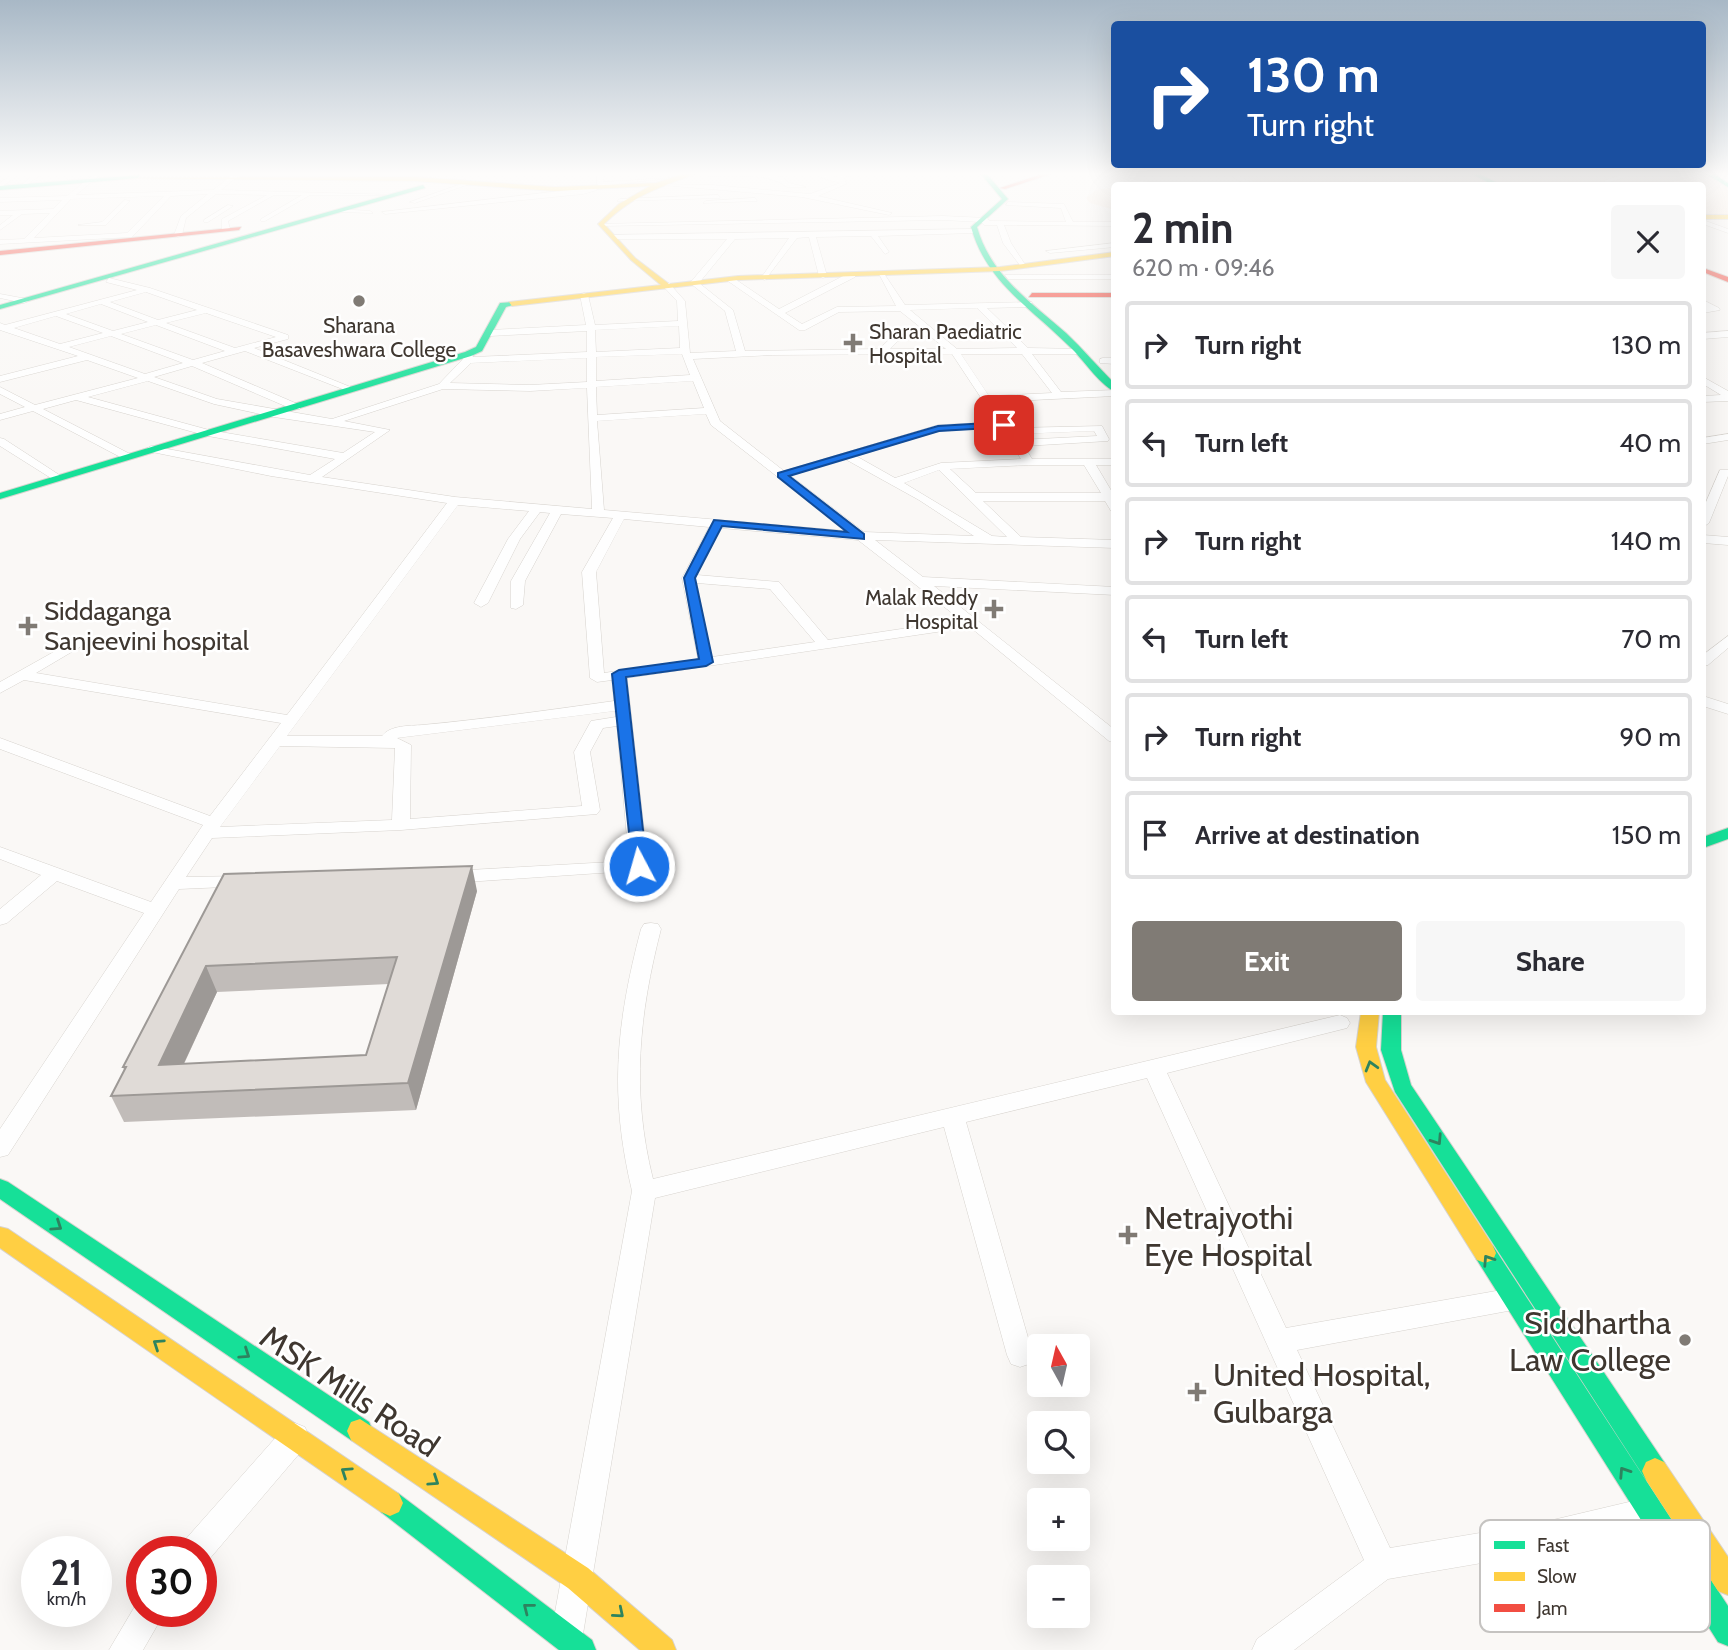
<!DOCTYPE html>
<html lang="en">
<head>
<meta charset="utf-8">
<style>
	body { margin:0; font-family:Cabin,sans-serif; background:#f7f7f7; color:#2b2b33; height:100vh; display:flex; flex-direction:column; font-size:26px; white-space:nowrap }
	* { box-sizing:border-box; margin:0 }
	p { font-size:23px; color:#7c7c81 }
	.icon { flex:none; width:38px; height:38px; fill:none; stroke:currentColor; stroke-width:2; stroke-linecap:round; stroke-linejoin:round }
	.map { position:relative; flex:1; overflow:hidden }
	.side { position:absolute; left:1111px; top:182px; width:595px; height:833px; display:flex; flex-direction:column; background:#fff; border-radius:7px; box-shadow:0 7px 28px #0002 }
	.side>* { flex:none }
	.hud { position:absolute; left:1111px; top:21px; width:595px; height:147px; border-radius:7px; box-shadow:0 7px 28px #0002; background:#1a4fa0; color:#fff; overflow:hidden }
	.needle { width:46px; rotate:352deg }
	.tools { position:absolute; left:1027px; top:1334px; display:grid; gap:14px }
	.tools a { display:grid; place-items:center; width:63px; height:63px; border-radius:7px; background:#fff; box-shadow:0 7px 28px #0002; font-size:35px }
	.speed { position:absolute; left:21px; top:1536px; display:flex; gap:14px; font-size:35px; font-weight:700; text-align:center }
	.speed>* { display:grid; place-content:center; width:91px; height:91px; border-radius:50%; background:#fff; box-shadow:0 7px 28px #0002; line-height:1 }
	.speed small { font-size:18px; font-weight:400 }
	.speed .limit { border:10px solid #d22; background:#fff; color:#111 }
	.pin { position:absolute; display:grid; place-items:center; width:60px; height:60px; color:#fff; margin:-30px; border-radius:14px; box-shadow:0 4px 10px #0006 }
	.me { position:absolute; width:77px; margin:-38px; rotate:354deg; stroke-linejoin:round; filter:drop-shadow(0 0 5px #0008) }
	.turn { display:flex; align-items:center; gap:24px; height:147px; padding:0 21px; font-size:32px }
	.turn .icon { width:91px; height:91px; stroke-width:2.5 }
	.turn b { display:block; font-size:49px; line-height:60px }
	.round { display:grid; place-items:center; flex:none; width:74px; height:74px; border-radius:7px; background:#f7f7f7 }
	.overview { display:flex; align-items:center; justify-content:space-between; height:119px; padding:0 21px }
	h1 { font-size:42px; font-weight:700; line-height:52px }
	.button { display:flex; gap:14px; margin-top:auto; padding:14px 21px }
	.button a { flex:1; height:80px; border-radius:7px; background:#807b75; color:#fff; font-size:28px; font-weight:700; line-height:80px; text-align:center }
	.button a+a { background:#f7f7f7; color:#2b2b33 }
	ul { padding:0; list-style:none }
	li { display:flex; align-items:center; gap:21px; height:88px; margin:0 14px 10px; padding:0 7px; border:4px solid #e1e1e2; border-radius:7px }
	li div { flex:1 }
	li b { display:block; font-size:26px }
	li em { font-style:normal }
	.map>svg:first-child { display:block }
</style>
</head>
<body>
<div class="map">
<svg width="1728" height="1650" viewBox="0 0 1728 1650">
	<rect width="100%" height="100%" fill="#faf8f6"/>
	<path fill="#faecdf" d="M1237 173H1703L1728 188V214L1703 215V186H1262Z
		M1115 187V210L1090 203 1086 198 1096 190Z"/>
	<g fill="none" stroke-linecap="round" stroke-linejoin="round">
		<g stroke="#d7d3ce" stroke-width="1">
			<path id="street" d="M14 173H21L0 188V183Z
				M36 173H43L22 188H18Z
				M95 173H102L76 195 213 190 231 176 230 173H236L237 177 221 190 400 195H310L265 221H261V219L302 195H274L228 221 230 229 226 231 222 229V219L267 195 216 194 186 218 182 235 178 237 174 235 181 216 208 194 171 196 132 237 0 244V240L24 239 50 213 22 214 0 230V225L13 215H0V211L53 209 62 200 0 202V198L67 196ZM164 196 127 233 34 238 71 199Z
				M597 173H603V182L669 178 600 186 597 184Z
				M709 173H751L782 177 789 183 806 187H787C766 171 733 178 707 176Z
				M821 173 837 177 842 173H872L844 177 846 184 818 196 892 213 889 215 802 197 651 184 713 185 810 194 840 183 822 178Z
				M1227 173H1235L1256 186H1248Z
				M1627 173H1637L1607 183 1604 181Z
				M470 181 475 182 415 203 410 202Z
				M595 187 597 190 583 194 385 214 382 212Z
				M718 195 720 198 617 201 620 199Z
				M755 198 757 201 703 203 706 201Z
				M125 200 130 201 106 225H78L102 222Z
				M1008 202 1064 204 1073 222H1115V226L1004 225 1011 243 1026 266 1022 268 1003 243 997 225H984L981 222 943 220 601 226 598 224 943 216 987 218 990 221 1066 222 1061 208 1006 205Z
				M228 205 233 206 208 222H204V220Z
				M338 209 370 211 373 213 336 212Z
				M1703 220 1728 229V233L1703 224Z
				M977 229 974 233 878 236 889 252 885 254 871 236 816 237 827 276 823 278 819 276 809 237 797 238 765 280 761 278 789 238 735 239 699 283 733 310 745 351 879 349 892 337 925 331 900 311 839 312 805 330H799L725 279 732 277 779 309 849 273H855V277L785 313 802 324 837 307 896 306 879 274 883 272 905 305 1032 302 1029 307 987 308 1028 348 1082 349V353L1079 354H1032L1061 392 1115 390V396L993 402 1011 428 1102 426 1109 439 1108 441 1024 446 1032 459H1115V465H1096L1115 497V512L1111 511 1105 501H983L1021 537 1115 540V548L875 540 923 577 1115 587V595L934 586 1115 730V743L1109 741 970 627 627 678 648 866 645 870 451 883 442 877 451 871 629 861 617 726 603 728 590 752 600 810 597 814 401 830 212 838 186 877 241 876 250 882 248 886 179 889 8 1155 0 1157V1129L144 913 57 881 7 923 0 925V909L41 875 0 859V847L151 902 203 825 0 749V738L210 816 281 723 24 680 0 693V682L75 640 80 641V647L36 673 287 715 447 503 271 476 147 451 146 449 151 446 310 475 335 459 208 436 76 400 43 409 132 455V459H124L33 411 0 420V414L25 407 0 394V387L35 405 138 378 87 360 0 382V376L78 356 0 330V323L5 325 137 290 106 282 109 278 150 288 288 335V339L254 348 358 390 350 392 245 351 202 363 300 405V409H292L192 366 154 377 217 399 332 419 439 384 463 359 465 352H471L473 357 587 352V331L490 336 486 333 490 330 586 325 580 295 584 293 588 295 595 325 678 321 677 301 662 285 669 283 685 301 690 353 736 351 725 311 690 283 727 239H612L609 235ZM146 292 197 310 158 320 110 302ZM101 304 148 322 113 331 66 314ZM977 308 1017 348 957 349 910 310ZM206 313 276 337 235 348 166 323ZM56 316 103 333 60 344 14 328ZM156 325 225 351 193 360 121 334ZM679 326 680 348 596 352 595 330ZM111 336 183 363 145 374 69 347ZM930 336 946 349H890L898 341ZM682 354 690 375 596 381V357ZM952 354 997 422 938 425 784 471 720 421 693 359 772 355ZM961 354H1022L1052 393 989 396ZM587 358V382L530 385 450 383 471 363ZM148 381 214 404 274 417 375 432 343 453 209 430 88 397ZM693 381 704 408 597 415 596 387ZM587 388 592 509 455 497 322 477 390 430 344 421 443 389 530 391ZM706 414 711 425 847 531 604 510 597 421ZM1001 428 1021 459 941 463 895 478 856 456 939 431ZM1094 431 1097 436 1019 440 1015 434ZM845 459 919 500 974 536 864 532 791 476ZM1029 465H1084L1101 493H976L950 469ZM939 470 1007 537 992 536 904 483ZM458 505 529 511 508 539 474 603 481 607 488 603 520 539 540 512 550 513 511 581V608L516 609 523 605 525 581 561 514 613 518 582 572 590 678 597 682 612 680 614 701C550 710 486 719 422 725 410 726 390 725 382 736H287ZM624 519 709 527 682 578 698 659 604 673 596 572ZM721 528 858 540 961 620 828 640 779 582 697 575ZM697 583 770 589 815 642 712 657ZM615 711 616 717 591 721 574 752 582 806 410 819 411 745 397 738ZM280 746 395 748 392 820 220 827Z
				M1115 243V247L1050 253 1046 251Z
				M1005 275H1115V279H1008Z
				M0 294 27 299 28 301 24 303 0 298Z
				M1703 300 1719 308 1720 310 1703 313V309L1706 308 1703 306Z
				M1728 331V337L1703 339V333Z
				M1103 358H1115V364L1100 363V359Z
				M1703 377 1728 391V401L1703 402V396L1721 395 1703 384Z
				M1728 434V440L1703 444V438Z
				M0 438 4 439 64 478 54 480 0 446Z
				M1720 470H1728V476L1709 523 1703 527V509Z
				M1703 535 1728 537V545L1703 543Z
				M1728 636V648L1708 665 1703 666V655Z
				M1703 696 1728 704V714L1703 706Z
				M651 923 658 924 661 929C639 1015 631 1091 653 1179L1340 1015 1347 1018 1350 1023 1347 1028 1167 1073 1286 1328 1513 1288 1522 1291 1526 1299 1522 1307 1513 1310 1297 1350 1390 1548 1540 1523 1650 1497 1660 1502 1665 1512 1660 1522 1540 1553 1388 1579 1294 1650H1252L1257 1639 1364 1560 1147 1078 966 1122 1033 1355 1029 1364 1020 1367 1011 1364 1007 1355 944 1127 655 1198 583 1634 578 1645 567 1650 556 1645 551 1634 632 1191C609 1095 616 1024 641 929L644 924Z
				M295 1423 305 1427 309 1437 305 1447 206 1563 201 1565V1552H180L184 1541 285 1427Z
				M142 1599V1612H165L143 1650H109L138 1601Z"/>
		</g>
		<g stroke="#d7d3ce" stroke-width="2">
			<path id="fast" d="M980 173H986L1008 199 977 227C991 276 1030 301 1066 333 1083 349 1098 367 1115 384V392C1097 382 1084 360 1069 346 1031 308 986 282 971 227L1002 199Z
				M1470 173H1478L1503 186H1495Z
				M1705 173H1712L1728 183V187Z
				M140 175 138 178 0 190V186Z
				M423 185 425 188 0 309V305Z
				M512 302 516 304 506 307 482 351 471 356 0 499V493L465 352 476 347 500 303Z
				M1728 828V839L1703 848V837Z
				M1383 1012H1401V1050L1411 1085 1664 1462 1668 1471 1664 1480 1655 1484 1646 1480 1395 1092 1381 1050Z
				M0 1179 8 1182 369 1422 373 1431 369 1440 360 1443 351 1440 0 1199Z
				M1485 1243 1493 1246 1728 1606V1646L1718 1642 1477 1260 1474 1253 1477 1246Z
				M390 1490 399 1494 592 1640 596 1650H559L381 1512 377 1503 381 1494Z"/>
		</g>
		<g stroke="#d7d3ce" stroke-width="2">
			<path id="slow" d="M686 173H696C658 189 636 193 604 224L635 258 669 284 738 276 1000 267 1115 252V256L1000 271 738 280 512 306 509 302 661 285 631 260 598 224 619 204 650 186 555 191 415 181 120 178 415 177 555 187 656 183Z
				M1703 215H1728V219H1703Z
				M1361 1012H1379L1376 1047 1385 1080 1493 1246 1496 1253 1493 1260 1485 1263 1477 1260 1366 1082 1356 1047Z
				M0 1227 8 1229 399 1494 403 1503 399 1512 390 1516 381 1512 0 1248Z
				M360 1419 588 1568 672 1640 676 1650H640L568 1588 351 1440 347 1431 351 1422Z
				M1655 1458 1664 1462 1728 1557V1595L1718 1591 1646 1480 1642 1471 1646 1462Z"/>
		</g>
		<g stroke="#d7d3ce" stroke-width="2">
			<path id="jam" d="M1045 173H1054L1005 189 1000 188Z
				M241 227 239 230 0 255V251Z
				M1703 268 1728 277V282L1703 272Z
				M1032 293H1115V297H1029Z"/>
		</g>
		<use href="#street" fill="#fefefe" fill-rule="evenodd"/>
		<use href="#fast" fill="#16e098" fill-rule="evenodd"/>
		<use href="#slow" fill="#ffcf43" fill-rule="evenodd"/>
		<use href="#jam" fill="#f24e42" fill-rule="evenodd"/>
	</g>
	<path fill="#c1bcb9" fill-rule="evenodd" d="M224 874 477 891 416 1110 124 1122 111 1096 124 1070 123 1067ZM389 984 366 1055 184 1064 217 992Z"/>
	<path fill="#9d9996" d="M472 866 477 891 416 1110 408 1083Z
		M206 966 217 992 171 1091 159 1065Z"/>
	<path fill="#e0dbd7" stroke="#9d9996" stroke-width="2" fill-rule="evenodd" d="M472 866 408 1083 111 1096 126 1067H123L224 874ZM397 957 366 1055 159 1065 206 966Z"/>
	<defs><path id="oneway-chevron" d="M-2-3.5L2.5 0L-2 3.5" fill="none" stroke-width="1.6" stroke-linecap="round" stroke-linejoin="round" transform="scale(1.75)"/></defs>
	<g stroke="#2d835f">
		<use href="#oneway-chevron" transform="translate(1371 1066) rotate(-106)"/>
		<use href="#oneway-chevron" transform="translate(1437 1140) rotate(57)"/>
		<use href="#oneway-chevron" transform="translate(57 1226) rotate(34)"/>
		<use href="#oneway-chevron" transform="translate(1488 1260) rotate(-123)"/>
		<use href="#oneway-chevron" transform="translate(158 1344) rotate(-146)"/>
		<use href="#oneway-chevron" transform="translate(245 1354) rotate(34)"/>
		<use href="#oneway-chevron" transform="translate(346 1472) rotate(-146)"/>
		<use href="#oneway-chevron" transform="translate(1624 1472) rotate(-123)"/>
		<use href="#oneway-chevron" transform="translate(434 1481) rotate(34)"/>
		<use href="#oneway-chevron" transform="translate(528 1608) rotate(-142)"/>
		<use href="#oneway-chevron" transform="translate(619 1613) rotate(40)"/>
	</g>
	<linearGradient id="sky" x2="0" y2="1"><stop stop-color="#a8b8c6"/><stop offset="0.43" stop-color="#fdfcfb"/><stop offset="1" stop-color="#fdfcfb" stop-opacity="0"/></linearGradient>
	<rect width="1728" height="404" fill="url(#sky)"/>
	<path fill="#1a73e8" stroke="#114b97" stroke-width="2" d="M1004 422 1009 425 1007 427 939 431 789 476 864 534V539L722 526 695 578 713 662 706 666 626 677 647 866 639 871 633 870 612 674 619 670 699 659 684 578 714 520 847 532 778 477V473L938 426Z"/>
	<g fill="#807b75" stroke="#fff" stroke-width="2.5">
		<circle cx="359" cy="301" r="7"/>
		<path d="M849.5 332.5h7v7h7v7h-7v7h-7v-7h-7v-7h7z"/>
		<path d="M990.5 598.5h7v7h7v7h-7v7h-7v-7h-7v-7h7z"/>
		<path d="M24.5 615.5h7v7h7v7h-7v7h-7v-7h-7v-7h7z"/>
		<path d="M1124.5 1224.5h7v7h7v7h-7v7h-7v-7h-7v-7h7z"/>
		<circle cx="1685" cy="1340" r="7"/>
		<path d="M1193.5 1381.5h7v7h7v7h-7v7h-7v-7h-7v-7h7z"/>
	</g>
	<g text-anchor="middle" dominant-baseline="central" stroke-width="5" stroke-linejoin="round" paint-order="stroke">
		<g font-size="21" fill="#3f3730" stroke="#fff">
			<text x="359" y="325">Sharana<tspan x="359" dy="24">Basaveshwara College</tspan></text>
			<text x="869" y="331" text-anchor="start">Sharan Paediatric<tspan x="869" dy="24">Hospital</tspan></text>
			<text x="978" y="597" text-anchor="end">Malak Reddy<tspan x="978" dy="24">Hospital</tspan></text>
		</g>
		<g font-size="26" fill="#3f3730" stroke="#fff" text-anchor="start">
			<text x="44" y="611">Siddaganga<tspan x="44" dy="30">Sanjeevini hospital</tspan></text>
		</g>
		<g font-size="32" fill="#3f3730" stroke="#fff" text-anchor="start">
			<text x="1144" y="1217">Netrajyothi<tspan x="1144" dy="37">Eye Hospital</tspan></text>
			<text x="1671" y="1322" text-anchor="end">Siddhartha<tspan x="1671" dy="37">Law College</tspan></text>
			<text x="1213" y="1374">United Hospital,<tspan x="1213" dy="37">Gulbarga</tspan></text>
		</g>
		<g font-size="32" fill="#3f3730" stroke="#fff">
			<text transform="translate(350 1391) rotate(34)">MSK Mills Road</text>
		</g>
	</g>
	<rect x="1480" y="1520" width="230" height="112" rx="10" fill="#fff" stroke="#c5c3c1" stroke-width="2"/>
	<rect x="1494" y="1541" width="31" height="8" fill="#16e098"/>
	<rect x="1494" y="1572" width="31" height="9" fill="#ffcf43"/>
	<rect x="1494" y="1604" width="31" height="8" fill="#f24e42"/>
	<g font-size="19" fill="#3f3730">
		<text x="1537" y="1552">Fast</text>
		<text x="1537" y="1583">Slow</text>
		<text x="1537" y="1615">Jam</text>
	</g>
</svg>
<div class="tools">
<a><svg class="needle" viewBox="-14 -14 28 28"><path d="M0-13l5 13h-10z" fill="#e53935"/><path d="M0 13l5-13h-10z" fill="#7c7c81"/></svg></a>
<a><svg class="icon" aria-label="search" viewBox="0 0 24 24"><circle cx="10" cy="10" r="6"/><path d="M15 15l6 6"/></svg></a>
<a>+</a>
<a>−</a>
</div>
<div class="speed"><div>21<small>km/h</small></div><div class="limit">30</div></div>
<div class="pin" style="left:1004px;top:425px;background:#d93025"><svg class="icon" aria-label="arrive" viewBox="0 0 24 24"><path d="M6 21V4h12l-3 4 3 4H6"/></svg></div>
<svg class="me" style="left:639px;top:866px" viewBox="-20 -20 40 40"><circle r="17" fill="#1a73e8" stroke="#fff" stroke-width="3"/><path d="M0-11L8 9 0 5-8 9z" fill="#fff"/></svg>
<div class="hud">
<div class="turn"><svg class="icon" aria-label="right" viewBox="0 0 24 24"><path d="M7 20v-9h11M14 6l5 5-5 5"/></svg><div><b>130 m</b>Turn right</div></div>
</div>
<section class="side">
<div class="overview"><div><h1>2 min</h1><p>620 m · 09:46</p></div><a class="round"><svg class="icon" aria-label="close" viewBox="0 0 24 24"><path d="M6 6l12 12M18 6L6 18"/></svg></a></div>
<ul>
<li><svg class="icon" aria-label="right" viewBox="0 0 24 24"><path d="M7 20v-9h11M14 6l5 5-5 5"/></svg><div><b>Turn right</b></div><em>130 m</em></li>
<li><svg class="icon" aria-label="left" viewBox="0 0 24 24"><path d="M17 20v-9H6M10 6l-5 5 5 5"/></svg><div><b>Turn left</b></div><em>40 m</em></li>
<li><svg class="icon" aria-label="right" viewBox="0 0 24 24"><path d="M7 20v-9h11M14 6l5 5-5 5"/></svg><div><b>Turn right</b></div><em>140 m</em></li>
<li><svg class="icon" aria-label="left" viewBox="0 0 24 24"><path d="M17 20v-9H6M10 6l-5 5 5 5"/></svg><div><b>Turn left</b></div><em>70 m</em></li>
<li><svg class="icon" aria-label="right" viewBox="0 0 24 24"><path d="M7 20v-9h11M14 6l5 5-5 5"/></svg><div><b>Turn right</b></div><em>90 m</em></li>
<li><svg class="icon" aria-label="arrive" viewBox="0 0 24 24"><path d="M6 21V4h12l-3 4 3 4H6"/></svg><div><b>Arrive at destination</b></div><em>150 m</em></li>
</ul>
<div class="button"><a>Exit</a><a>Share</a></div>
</section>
</div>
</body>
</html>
